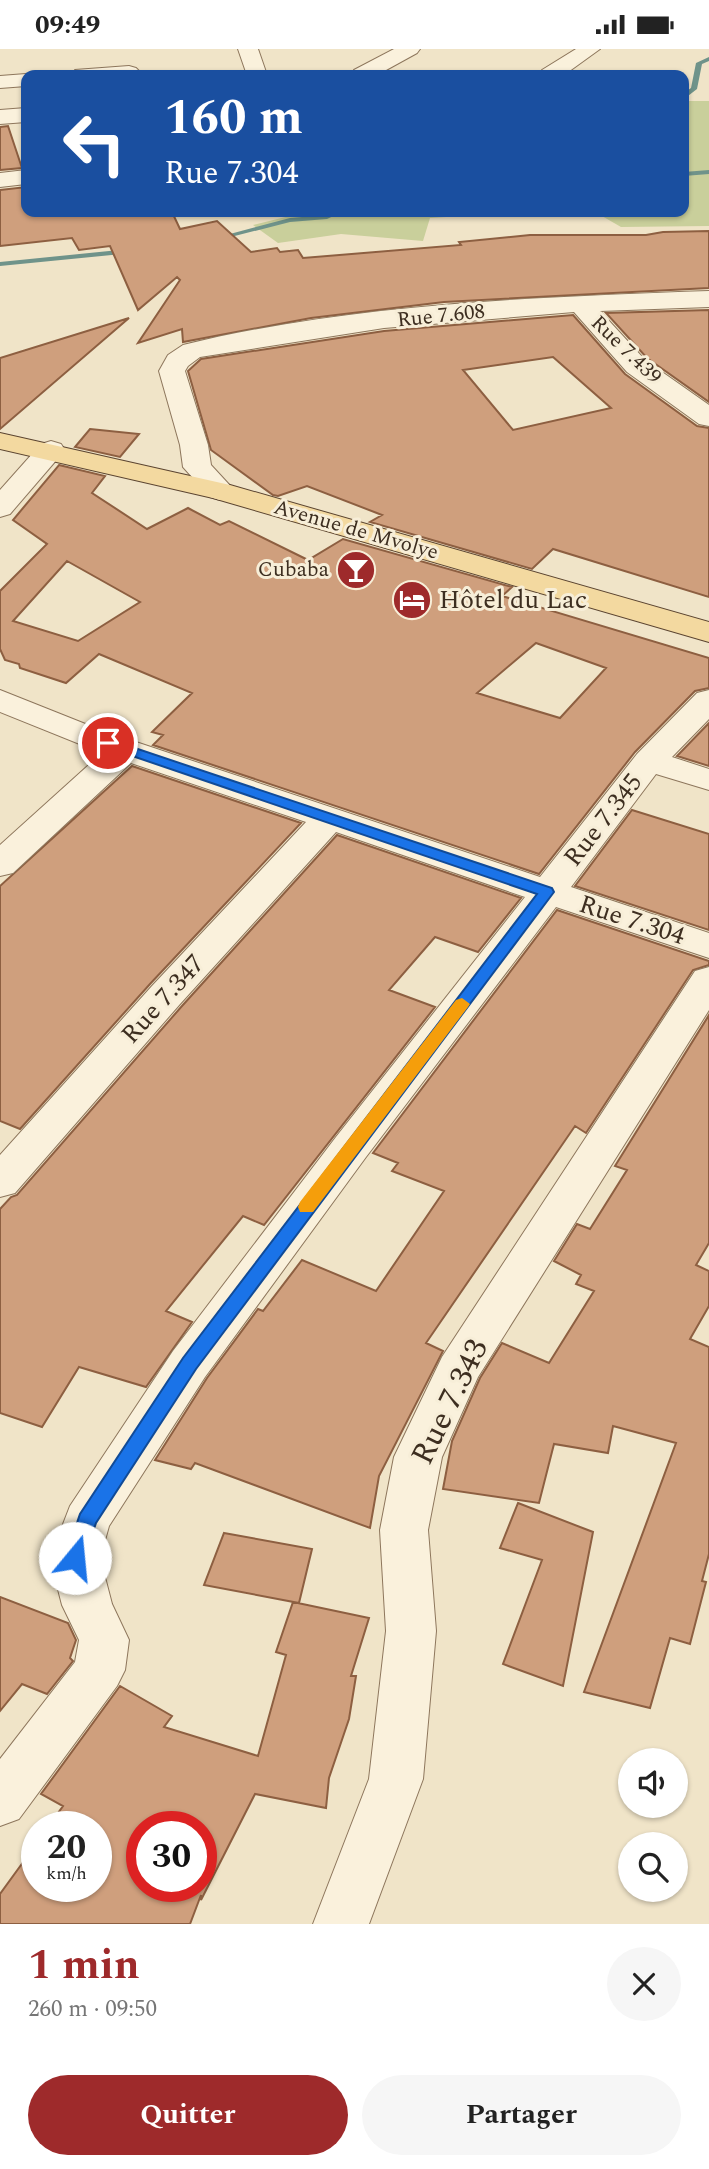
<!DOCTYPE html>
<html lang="fr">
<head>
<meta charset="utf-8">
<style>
	body { margin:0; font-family:Spectral,serif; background:#f6f6f6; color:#222; height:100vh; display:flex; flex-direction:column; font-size:26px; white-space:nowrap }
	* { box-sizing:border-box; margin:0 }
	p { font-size:23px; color:#767676 }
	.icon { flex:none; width:38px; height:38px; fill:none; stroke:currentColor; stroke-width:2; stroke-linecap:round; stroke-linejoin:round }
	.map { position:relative; height:1875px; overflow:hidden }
	.sheet { display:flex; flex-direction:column; background:#fff; flex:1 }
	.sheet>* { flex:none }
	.top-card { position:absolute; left:21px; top:21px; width:668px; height:147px; border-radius:14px; box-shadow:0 2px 5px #0004; background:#1a4fa0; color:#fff; overflow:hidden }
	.tools { position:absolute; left:618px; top:1699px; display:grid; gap:14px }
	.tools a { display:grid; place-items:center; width:70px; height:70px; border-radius:50%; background:#fff; box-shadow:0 2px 5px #0004; font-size:35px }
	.speed { position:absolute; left:21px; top:1762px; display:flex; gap:14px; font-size:35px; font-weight:700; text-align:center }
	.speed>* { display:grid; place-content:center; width:91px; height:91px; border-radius:50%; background:#fff; box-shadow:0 2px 5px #0004; line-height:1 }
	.speed small { font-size:18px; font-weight:400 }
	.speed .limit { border:10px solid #d22; background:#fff; color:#111 }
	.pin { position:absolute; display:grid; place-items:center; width:60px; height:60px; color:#fff; margin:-30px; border:4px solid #fff; border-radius:50%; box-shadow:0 2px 7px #0007 }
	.me { position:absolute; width:77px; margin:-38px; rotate:17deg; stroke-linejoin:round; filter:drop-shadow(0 0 5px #0008) }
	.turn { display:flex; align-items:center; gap:24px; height:147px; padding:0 28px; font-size:32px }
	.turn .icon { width:91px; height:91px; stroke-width:2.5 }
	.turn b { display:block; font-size:49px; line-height:60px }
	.round { display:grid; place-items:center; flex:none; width:74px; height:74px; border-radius:37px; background:#f6f6f6 }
	.head { display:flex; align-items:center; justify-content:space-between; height:119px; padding:0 28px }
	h1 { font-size:42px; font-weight:700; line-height:52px; color:#9e2a2b }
	.action { display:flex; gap:14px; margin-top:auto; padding:14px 28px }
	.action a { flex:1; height:80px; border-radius:42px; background:#9e2a2b; color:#fff; font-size:28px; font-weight:700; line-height:80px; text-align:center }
	.action a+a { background:#f6f6f6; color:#222 }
	.status { display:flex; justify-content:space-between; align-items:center; height:49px; padding:0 35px; background:#fff; direction:ltr }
	.status svg { height:19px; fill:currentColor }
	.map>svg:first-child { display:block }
</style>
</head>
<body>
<div class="status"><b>09:49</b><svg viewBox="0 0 49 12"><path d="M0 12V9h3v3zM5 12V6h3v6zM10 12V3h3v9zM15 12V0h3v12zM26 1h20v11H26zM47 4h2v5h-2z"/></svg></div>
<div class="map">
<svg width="709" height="1875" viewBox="0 0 709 1875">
	<rect width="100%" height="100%" fill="#f0e4c8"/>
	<path fill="#c9cf9b" d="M684 52H709V177L621 178 595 163H684Z
		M306 163H527L430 169 423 192 341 185 278 194 253 176Z"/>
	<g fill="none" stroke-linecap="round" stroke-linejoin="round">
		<path fill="#6f938a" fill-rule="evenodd" d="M709 8V12L702 15 697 40 684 50V44L691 39 696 14Z
			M709 121V125L684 127V123Z
			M332 163H342L327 170 290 173 219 191 215 189 290 169 326 166Z
			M129 200 133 202 132 204 0 217V213Z"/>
	</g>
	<path fill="#cf9f7d" stroke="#8d5f41" stroke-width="2" fill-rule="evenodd" d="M8 77 22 119 0 121V78Z
		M26 138V163H172L180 180 217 172 251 203 277 199 280 203 298 201 303 209 461 196 459 193 530 186H646L663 183 709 182V239L444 253 311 269 183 293 182 280 138 294 180 231 177 228 138 261 110 197 79 201 72 189 0 197V141Z
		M709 261V353L647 309 606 264Z
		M573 266 625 325 697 377 709 379V548L553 500 532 520 370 473 382 466 307 437 278 447 273 446 211 401 188 322 201 310 384 282ZM553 308 611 359 513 381 463 321Z
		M129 269 0 380V309Z
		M90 380 139 385 120 408 75 398Z
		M59 416 105 427 92 444 147 480 188 459 220 476 229 472 308 511 343 490 512 538 502 547 709 609V639L695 642 635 703 539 825 153 696 163 686 152 683 192 644 99 605 66 634 20 619 19 615 5 611 0 600V542L47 495 13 471ZM67 512 140 553 78 592 13 572ZM536 594 606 619 560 669 477 644Z
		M709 674V717L677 707Z
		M132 717 301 774 150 935 20 1080 0 1072V837Z
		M632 761 709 785V881L575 837Z
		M337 786 521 849 478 903 435 888 389 941 435 958 264 1176 243 1167 166 1262 192 1273 146 1338 79 1318 42 1378 0 1364V1160L11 1148 17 1146 182 957Z
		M557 861 709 912V916L693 921 586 1084 575 1077 426 1294 443 1302 379 1427 370 1479 195 1414 191 1420 155 1411 207 1329 258 1260 263 1262 302 1211 376 1242 444 1142 392 1122 398 1114 373 1104Z
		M709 966V1194L696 1216 709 1222V1257L690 1290 709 1298V1505L702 1532 706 1533 690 1595 670 1589 650 1659 584 1643 676 1394 613 1377 608 1404 554 1395 539 1454 443 1440 452 1392 480 1329 502 1294 549 1314 594 1242 576 1235 581 1226 554 1212 577 1175 590 1180 627 1121 615 1117Z
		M518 1454 593 1483 563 1637 503 1615 542 1511 500 1499Z
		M224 1484 312 1500 299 1554 204 1536Z
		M0 1548 68 1574 76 1591 70 1609 73 1612 47 1645 22 1635 0 1662Z
		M293 1553 369 1569 351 1627H356L349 1670 329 1729 326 1759 255 1745 201 1851V1846L190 1875H0V1845L37 1794V1838H96V1778H48L63 1757 41 1745 120 1637 172 1667 164 1678 258 1707 286 1606 276 1603ZM142 1778H201V1838H142Z"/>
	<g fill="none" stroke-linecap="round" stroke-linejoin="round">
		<g stroke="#8d765c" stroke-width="2">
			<path id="minor" d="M238 0H258L267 26H247Z
				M394 0H420L417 4 377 26H351L354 21Z
				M576 0H600L564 26H540L542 21Z
				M129 17 136 19 140 23 137 26H72L75 21Z
				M26 25 33 26H26V37L0 39V27Z
				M26 59V73L0 75V61Z
				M26 121V135L0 138V124Z
				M709 242V258L600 262 645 311 709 356V377L699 375 627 323 574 263 384 279 200 308 188 317 185 322 208 396 211 416 235 442 230 448 220 451 210 448 183 418 180 396 159 322 168 306 183 296C349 255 538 248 709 242Z
				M51 392 61 395 65 401 10 465 0 468V441L41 395Z
				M0 641 103 682 540 828 637 705 697 644 709 641V670L672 708 709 720V741L656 725 571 838 709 884V909L556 858 366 1108 205 1328 109 1477 100 1509 112 1555 129 1591 125 1621 117 1637 19 1770 0 1777V1710L75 1613 79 1591 62 1556 50 1509 70 1457 173 1302 336 1088 525 848 336 783 180 955 15 1144 0 1148V1106L152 937 306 773 131 714 13 824 0 827V796L102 704 0 663Z
				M709 918V961L478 1328 442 1408 428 1481 436 1582 423 1730 369 1875H313L369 1730 386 1582 380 1481 394 1408 442 1308 695 922Z"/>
		</g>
		<g stroke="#5b4430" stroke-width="2">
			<path id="major" d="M0 384 230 436 709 573V593L213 449 0 400Z"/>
		</g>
		<use href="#minor" fill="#faf1dc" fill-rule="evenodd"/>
		<use href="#major" fill="#f3d9a0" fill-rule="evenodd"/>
	</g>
	<path fill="#1a73e8" stroke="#114b97" stroke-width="2" d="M108 690 552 839 554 843 196 1320 96 1474 82 1515 75 1518 68 1515 65 1509 80 1465 183 1309 537 845 103 697V691Z"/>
	<path fill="#f59e0b" d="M462 949 470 955 468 958 313 1163H300L298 1158 300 1153 456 951Z"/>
	<defs>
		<g id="bar-disc" transform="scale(2.0125)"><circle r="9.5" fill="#9e2a2b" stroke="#f7eed8"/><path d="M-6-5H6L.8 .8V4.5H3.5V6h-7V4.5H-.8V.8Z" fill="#fff"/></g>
		<g id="hotel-disc" transform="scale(2.0125)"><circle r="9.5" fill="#9e2a2b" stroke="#f7eed8"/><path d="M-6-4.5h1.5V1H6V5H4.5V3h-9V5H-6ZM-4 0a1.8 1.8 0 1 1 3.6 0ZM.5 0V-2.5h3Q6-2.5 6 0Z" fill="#fff"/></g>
	</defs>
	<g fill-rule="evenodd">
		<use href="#bar-disc" x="356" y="521"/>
		<use href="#hotel-disc" x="412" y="551"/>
	</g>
	<g text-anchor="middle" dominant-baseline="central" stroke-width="6" stroke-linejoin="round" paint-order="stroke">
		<g font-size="21" fill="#3d2e20" stroke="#f7eed8">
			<text transform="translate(441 267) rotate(-6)">Rue 7.608</text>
			<text transform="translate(626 301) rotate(44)">Rue 7.439</text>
			<text transform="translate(356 481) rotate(16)">Avenue de Mvolye</text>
		</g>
		<g font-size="21" fill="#3d2e20" stroke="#f7eed8" text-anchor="end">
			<text x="329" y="521">Cubaba</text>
		</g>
		<g font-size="26" fill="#3d2e20" stroke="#f7eed8" text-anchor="start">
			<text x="439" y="551">Hôtel du Lac</text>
		</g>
		<g font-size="26" fill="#3d2e20" stroke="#f7eed8">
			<text transform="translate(603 771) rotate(-52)">Rue 7.345</text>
			<text transform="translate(632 871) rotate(18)">Rue 7.304</text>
			<text transform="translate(163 950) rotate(-48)">Rue 7.347</text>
		</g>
		<g font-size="32" fill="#3d2e20" stroke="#f7eed8">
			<text transform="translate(450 1353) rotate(-64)">Rue 7.343</text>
		</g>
	</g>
</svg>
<div class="tools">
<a><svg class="icon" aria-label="sound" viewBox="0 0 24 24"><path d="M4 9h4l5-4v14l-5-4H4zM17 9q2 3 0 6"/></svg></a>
<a><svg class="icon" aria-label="search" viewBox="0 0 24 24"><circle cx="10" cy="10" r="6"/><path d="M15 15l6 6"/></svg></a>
</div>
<div class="speed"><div>20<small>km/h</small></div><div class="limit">30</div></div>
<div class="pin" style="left:108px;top:694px;background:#d93025"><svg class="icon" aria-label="arrive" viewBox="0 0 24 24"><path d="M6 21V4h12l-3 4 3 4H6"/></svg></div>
<svg class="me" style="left:75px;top:1509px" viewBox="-20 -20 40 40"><circle r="19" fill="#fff"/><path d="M0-13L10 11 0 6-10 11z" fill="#1a73e8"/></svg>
<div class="top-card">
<div class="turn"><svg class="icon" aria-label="left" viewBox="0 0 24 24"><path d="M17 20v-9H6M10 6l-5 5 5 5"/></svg><div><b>160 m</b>Rue 7.304</div></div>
</div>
</div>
<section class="sheet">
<div class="head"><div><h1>1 min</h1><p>260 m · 09:50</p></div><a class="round"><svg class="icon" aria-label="close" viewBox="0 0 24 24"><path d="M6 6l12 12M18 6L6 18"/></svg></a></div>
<div class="action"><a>Quitter</a><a>Partager</a></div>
</section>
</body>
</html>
